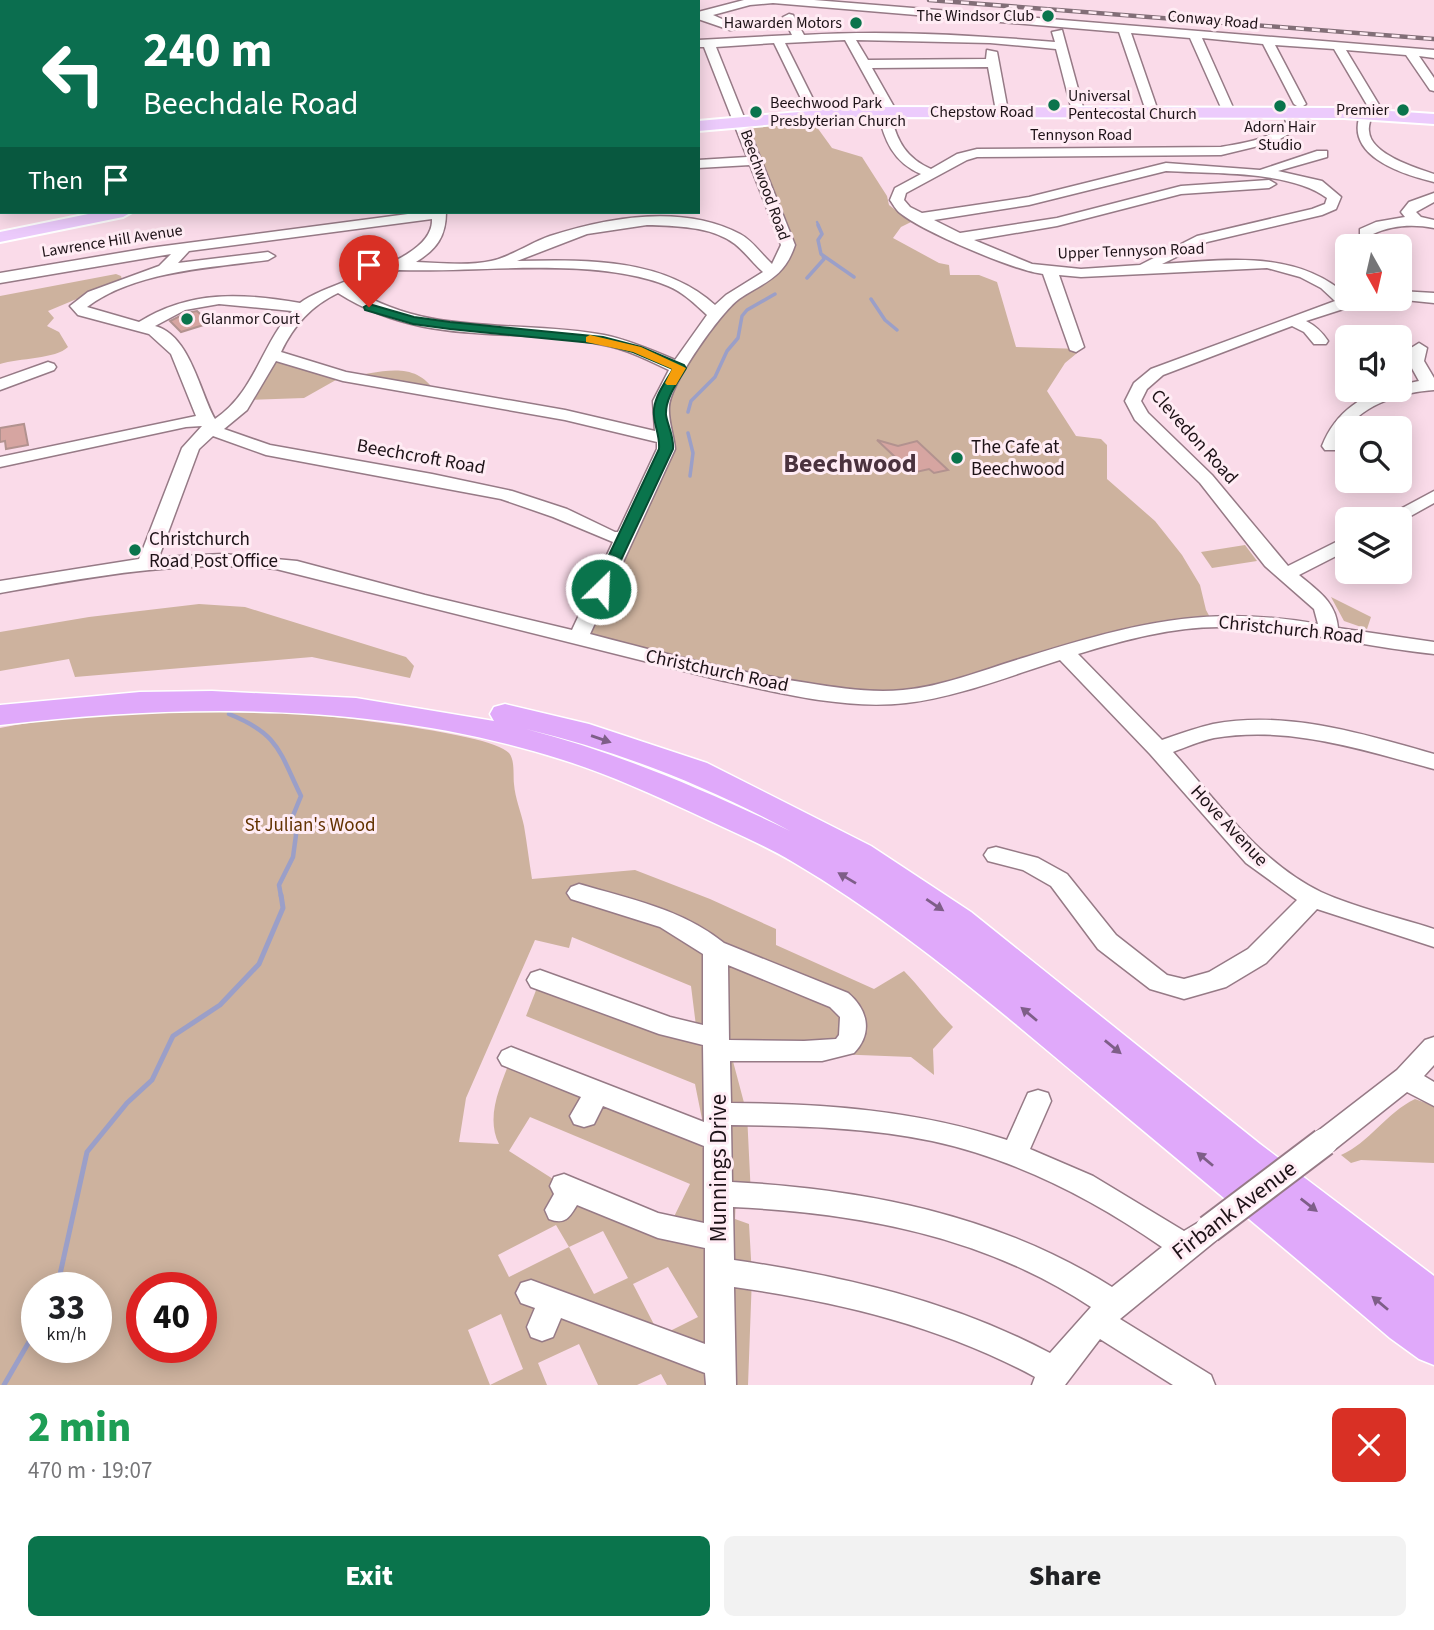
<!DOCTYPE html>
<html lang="en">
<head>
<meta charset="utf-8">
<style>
	body { margin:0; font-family:"Source Sans 3",sans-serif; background:#f2f2f2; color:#202124; height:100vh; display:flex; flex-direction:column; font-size:26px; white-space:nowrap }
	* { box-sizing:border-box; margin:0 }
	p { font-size:23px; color:#757577 }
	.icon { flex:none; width:38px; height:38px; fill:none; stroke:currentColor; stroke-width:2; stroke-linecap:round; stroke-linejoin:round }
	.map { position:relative; height:1385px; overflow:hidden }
	.sheet { display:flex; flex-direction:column; background:#fff; flex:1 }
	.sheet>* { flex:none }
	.hud { position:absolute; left:0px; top:0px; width:700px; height:214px; box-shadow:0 4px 18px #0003; background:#0b6e4f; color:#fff; overflow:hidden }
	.needle { width:46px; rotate:172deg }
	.tools { position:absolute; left:1335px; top:234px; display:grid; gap:14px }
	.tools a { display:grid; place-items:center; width:77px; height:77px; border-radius:10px; background:#fff; box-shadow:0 4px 18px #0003; font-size:35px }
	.speed { position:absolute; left:21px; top:1272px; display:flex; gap:14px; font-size:35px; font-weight:700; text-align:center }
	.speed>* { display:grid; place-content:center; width:91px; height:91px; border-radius:50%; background:#fff; box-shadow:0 4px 18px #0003; line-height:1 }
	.speed small { font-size:18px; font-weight:400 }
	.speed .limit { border:10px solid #d22; background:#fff; color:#111 }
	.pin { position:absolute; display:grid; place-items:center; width:60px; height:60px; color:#fff; margin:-72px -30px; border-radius:50% 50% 50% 0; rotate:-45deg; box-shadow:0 0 7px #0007 }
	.pin .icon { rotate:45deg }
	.me { position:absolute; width:77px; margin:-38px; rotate:24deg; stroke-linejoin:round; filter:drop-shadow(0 0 5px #0008) }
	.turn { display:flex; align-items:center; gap:24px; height:147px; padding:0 28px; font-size:32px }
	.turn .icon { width:91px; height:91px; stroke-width:2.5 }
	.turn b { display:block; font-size:49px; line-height:60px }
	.then { display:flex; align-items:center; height:66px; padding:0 28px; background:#0003; gap:14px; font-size:26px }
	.round { display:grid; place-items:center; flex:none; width:74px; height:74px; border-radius:10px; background:#f2f2f2 }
	.overview { display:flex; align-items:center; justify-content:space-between; height:119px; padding:0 28px }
	h1 { font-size:42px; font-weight:800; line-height:52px; color:#1e9e55 }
	.button { display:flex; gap:14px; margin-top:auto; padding:14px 28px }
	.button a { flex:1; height:80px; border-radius:10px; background:#0a744c; color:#fff; font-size:28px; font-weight:800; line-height:80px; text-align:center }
	.button a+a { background:#f2f2f2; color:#202124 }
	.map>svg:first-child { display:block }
</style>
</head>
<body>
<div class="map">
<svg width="1434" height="1385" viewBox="0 0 1434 1385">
	<rect width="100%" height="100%" fill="#fadbe9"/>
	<path fill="#cdb29e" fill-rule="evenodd" d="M811 119 832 148 862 157 887 196 889 205 911 222 901 227 893 238 939 263 949 265 950 275H979L997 282 1016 347 1082 349 1065 363 1047 391 1076 436 1101 439 1107 445V479L1155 521 1182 555 1200 585 1206 610 1212 621 1190 622 953 687 863 697 578 638 661 459 660 415 715 314 762 281 786 254 745 127Z
		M116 274 121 276 122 279 115 283 48 311 54 318 47 326 59 332 68 347C56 359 19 358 0 364V296Z
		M270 354C289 360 326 375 344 376 376 376 413 356 436 393L343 376 304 398 247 400Z
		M1245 545 1257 561 1212 568 1201 552Z
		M1331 597 1371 617 1367 629 1344 621Z
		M199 604 245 607 406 657 414 666 410 678 312 657 75 677 69 659 0 671V632L89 617Z
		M263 710C300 713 490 731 509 753 515 760 513 775 514 784 515 798 521 812 524 826 527 843 529 861 532 879L635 870 710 899 776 929V945L874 989 904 971C922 989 935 1009 953 1027L933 1049 934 1075 911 1057 730 1050 747 1114 751 1196 736 1195 735 1219 749 1224 752 1276 748 1385H667L661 1374 637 1385H598L579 1344 538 1363 547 1385H0V728C87 711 174 711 263 710ZM572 937 691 986 697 1034 540 980 526 1016 695 1084 705 1134 511 1058C501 1085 485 1116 499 1144L459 1142 466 1098 535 940 569 948ZM530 1117 690 1184 668 1229 564 1186 509 1151ZM556 1225 569 1247 509 1277 498 1255ZM603 1231 628 1278 594 1294 569 1247ZM668 1267 698 1317 660 1336 633 1284ZM37 1288H96V1348H37ZM142 1288H201V1348H142ZM501 1314 523 1369 490 1385 468 1330Z
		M1415 1099 1434 1106V1163L1361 1160 1351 1163 1341 1155C1369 1143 1386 1113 1415 1099Z"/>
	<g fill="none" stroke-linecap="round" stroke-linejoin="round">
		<path stroke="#9b9fc8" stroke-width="2.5" d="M817 222 819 226"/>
		<path stroke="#9b9fc8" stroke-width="3.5" d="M818 225 822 234 818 240 821 254 854 277
			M807 278 824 259 823 256
			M871 299 885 320 897 330
			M688 412 691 401 715 377 727 351 738 338 742 316 747 310 775 294
			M688 433 693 453 690 476"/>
		<path stroke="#9b9fc8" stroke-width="4.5" d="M229 714C279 734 279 751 301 796L292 818 296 835 293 857 279 885 281 896"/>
		<path stroke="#9b9fc8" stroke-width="5" d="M57 1288 87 1152 127 1103 152 1080 173 1036 220 1005 259 964 283 908 281 895
			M4 1385 37 1328"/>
	</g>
	<path fill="#d6a5a1" stroke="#b2928f" stroke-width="2" d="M197 311 210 323 181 332 170 321 186 313Z
		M24 424 28 445 6 449 5 441 0 442V428Z
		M877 440 898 446 917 441 948 470 934 473 929 469 912 473 899 461 893 460 895 457Z"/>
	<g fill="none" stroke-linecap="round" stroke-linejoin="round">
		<g stroke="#967a86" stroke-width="3">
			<path id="minor" d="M172 0H184V2H173Z
				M412 0H424L411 2Z
				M486 0H498L485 2Z
				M587 0H599V2H587Z
				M744 0H814L1434 50V58L1419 56 1434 78V91L1430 90 1406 55 1346 50 1384 113 1378 117 1372 114C1371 119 1368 126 1369 131 1370 154 1416 168 1434 174V182C1401 174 1341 155 1362 110H1370L1334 49 1275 45 1306 104 1300 108 1294 104 1263 44 1202 38 1235 112 1229 116 1223 112 1190 38 1131 33 1158 111 1152 115 1146 111 1119 32 773 3 750 5 713 15 731 23 756 22V26L730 30 698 19V12Z
				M789 14 793 15 804 35C887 30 971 35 1055 42L1052 32 1062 30 1084 111 1078 115 1072 111 1056 49 990 43 856 40 868 60 986 59 987 50 997 52 1008 111 1002 115 996 111 988 67 872 68 897 112 891 116C897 141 906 158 931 169L957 154 977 149 1221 147C1244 143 1271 140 1286 122L1283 112 1285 109H1293L1299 122 1292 132 1275 142 1221 155 977 157 967 160 906 193 904 200 910 207 922 213 1029 197 1166 163 1260 170 1317 151H1327V157L1278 171 1322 181 1341 197 1336 209 1322 215 1207 242 1162 264C1227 260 1295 249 1348 296V299H1364L1362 303 1306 321C1316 326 1322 332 1328 341L1326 344H1314L1304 332 1292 326 1163 375 1147 389 1141 401 1148 413 1212 475 1288 566 1348 536V550L1299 575C1318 591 1336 602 1338 628L1434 642V654C1363 647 1292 627 1220 627 1172 627 1124 640 1078 654L1162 740C1179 734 1196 728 1213 724 1287 710 1364 734 1434 754V769C1363 750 1289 725 1214 738 1200 741 1186 747 1173 752 1217 801 1260 863 1321 892 1356 908 1397 917 1434 929V947L1317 909 1266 963 1226 987 1184 999 1150 989 1098 949 1051 886 1023 870 988 861 984 855 988 849 996 847 1038 858 1067 874 1116 935 1167 975 1184 979 1209 972 1248 949 1297 900 1246 863 1150 754 1060 660C1009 676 958 697 906 703 845 710 779 693 720 680L276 569C183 559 92 577 0 593V581L139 559 182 448 202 426 186 427 0 467V457L196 416 171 354 149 334 78 315 70 306 88 292 159 266 171 254 0 283V273L149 248 423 212H446C446 236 437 249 416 262 440 263 468 266 491 261 508 258 532 242 550 236 609 217 683 204 740 234 753 241 761 254 772 264L781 245 750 165 698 168V160L747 157 704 47H698V40L792 35 783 17ZM845 40 883 109 878 112C884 140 893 162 921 174L895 188 890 200C893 204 896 210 900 213 922 231 1015 271 1043 274L1070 350 1076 352 1084 347 1059 275 1081 277 1267 268 1300 277 1321 288 1335 301 1151 369 1134 383 1125 401 1135 420 1200 483 1265 566 1314 609 1318 624C1206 604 1132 624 1026 657 985 669 945 686 903 690 871 693 839 688 808 683 734 672 662 653 590 634L675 449C674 435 668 422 669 407 670 384 720 313 739 299 766 281 784 278 795 245L716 47 774 43 809 115 815 119 821 115 785 43ZM1166 171C1212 174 1290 170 1327 198L1325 204 1312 209 1197 236 1140 265 1081 269 1032 264 974 240 1057 226 1181 194 1269 188 1276 184 1269 180 1181 186 1057 218 960 233 934 220 1029 205ZM432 219C434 263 331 279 300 303 243 293 190 290 139 322L87 307C135 271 210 268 268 260L275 256 268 252 178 263 189 251ZM647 225C675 226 711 226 735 244 745 252 753 263 763 272L726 295 715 305C662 257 584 260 517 261L587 234ZM399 270C479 273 593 256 668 286 683 292 695 304 707 315L675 360C652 350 628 340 604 335 516 319 431 338 352 288ZM338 293C426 349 509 325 604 345 626 349 648 360 669 370L653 401 655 431 565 410 346 372 281 352C294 325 311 306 338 293ZM219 304 292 311C261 345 255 392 215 419 200 393 190 335 155 326L185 310ZM276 361 343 381 565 420 657 442V449L618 532H615L567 509 512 491 432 474 270 445 224 429 247 410ZM213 436 266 455 501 499 553 517 613 542 572 630 425 595 297 561 223 554 159 557 199 449Z
				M0 32H2L0 39Z
				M0 150H2V159L0 158Z
				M1434 193V202L1416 212 1421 217 1434 220V228C1413 224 1393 225 1373 234L1384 242 1385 247H1372L1360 237V229L1376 222 1405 217 1401 212 1409 202Z
				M1400 291 1434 293V303L1395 299H1400Z
				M1419 343 1427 348 1424 361 1434 378V390C1404 392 1364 403 1346 430 1342 436 1341 443 1337 450H1325L1322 446C1335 413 1364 390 1400 390V385L1419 381 1408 361 1411 348Z
				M48 362 54 364 56 367 54 370 0 390V379Z
				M1434 491V503L1400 522 1380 520Z
				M579 884C630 899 682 909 724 943L848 993C868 1010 873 1033 854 1053L822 1061H730L731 1103C826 1104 916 1110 1007 1140L1028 1093 1038 1090 1048 1093 1051 1101 1030 1149 1093 1176 1184 1231 1209 1216 1219 1220 1223 1229 1219 1238 1120 1319 1211 1375 1215 1385H1173L1100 1339 1065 1385H1032L1035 1377C941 1326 839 1302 734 1287L736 1385H706L705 1373 561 1318 553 1337 542 1341 531 1337 527 1327 535 1308 521 1303 516 1293 521 1283 531 1280 705 1344V1248L658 1238 577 1205C569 1218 565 1225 549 1219L545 1210 554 1194 550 1186 554 1177 564 1174 658 1213 704 1223V1146L603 1106 594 1124 584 1127 574 1124 570 1116 581 1097 502 1065 498 1058 502 1051 511 1047 704 1122 703 1045 659 1034 531 987 527 980 531 973 540 970 670 1017 703 1025V954L660 927 571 899 567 893 571 887ZM728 965 830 1007 840 1017 839 1035 836 1039 804 1041 729 1040ZM731 1125C798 1126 866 1127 932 1141 1015 1159 1093 1199 1162 1247L1112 1287C998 1215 865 1189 732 1182ZM733 1207C859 1213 984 1236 1091 1307L1050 1353C952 1301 843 1276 734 1260Z
				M1434 1037V1065L1424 1076 1434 1082V1106L1407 1092 1334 1150 1324 1154 1314 1150 1310 1142 1314 1134 1397 1070 1425 1040Z"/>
		</g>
		<g stroke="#fff" stroke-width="4">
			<path id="major" d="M856 107 1344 108 1434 114V124L1344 118 856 117 698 131V121Z
				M98 212H132L123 217 0 242V232Z"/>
		</g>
		<g stroke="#fff" stroke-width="3">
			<path id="highway" d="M212 691 356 698 494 721 490 714 494 707 505 704 589 724 707 763 871 846 971 912 1260 1144 1434 1276V1365L1419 1359 1390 1338C1295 1257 1199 1177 1103 1097 1004 1014 905 928 793 862 761 843 726 829 693 813 649 793 606 773 560 759 380 702 186 703 0 725V705L140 692ZM526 729C619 751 707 786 790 831 705 790 618 753 526 729Z"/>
		</g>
		<use href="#minor" fill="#fff" fill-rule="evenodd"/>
		<use href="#major" fill="#eccbfc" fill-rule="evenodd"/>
		<use href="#highway" fill="#e0a9fa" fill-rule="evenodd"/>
		<g stroke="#826e77" stroke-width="4.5">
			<path id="rail" d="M929 0 1434 39"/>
		</g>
		<use href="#rail" stroke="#ffecf4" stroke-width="2.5" stroke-dasharray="8" stroke-linecap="butt"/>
		<g stroke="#967a86" stroke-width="31" stroke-linecap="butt">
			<path id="minor-bridge" d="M1209 1229 1324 1142"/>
		</g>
		<use href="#minor-bridge" stroke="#fff" stroke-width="27"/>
	</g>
	<defs><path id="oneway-solid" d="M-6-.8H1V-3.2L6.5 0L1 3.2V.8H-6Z" transform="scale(1.75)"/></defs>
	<g fill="#7e5e88">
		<use href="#oneway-solid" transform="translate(601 739) rotate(19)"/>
		<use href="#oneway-solid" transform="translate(847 878) rotate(-149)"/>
		<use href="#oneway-solid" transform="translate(935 905) rotate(34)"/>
		<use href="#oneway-solid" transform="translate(1029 1014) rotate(-140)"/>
		<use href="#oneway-solid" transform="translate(1113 1047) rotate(39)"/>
		<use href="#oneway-solid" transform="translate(1205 1159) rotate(-140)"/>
		<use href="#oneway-solid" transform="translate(1309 1205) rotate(38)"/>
		<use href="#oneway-solid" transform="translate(1380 1303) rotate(-140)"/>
	</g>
	<path fill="#0a744c" stroke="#064b31" stroke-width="2" d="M369 304 414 317 450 322 603 337 641 347 684 365 686 368C678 382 665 398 666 415 668 427 674 436 673 449L606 592 601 593 593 589 659 449C660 436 655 428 654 416 652 399 665 383 673 369L633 352 603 344 450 329 413 324 365 310 364 307Z"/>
	<path fill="#f59e0b" d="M590 335 641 347 686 368 676 385H667L665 383 672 369 633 352 586 342V337Z"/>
	<g fill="#0a744c" stroke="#ffecf4" stroke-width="2.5">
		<circle cx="1048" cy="16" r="7"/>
		<circle cx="856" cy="23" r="7"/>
		<circle cx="1054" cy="105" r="7"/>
		<circle cx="1280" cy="106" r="7"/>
		<circle cx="1403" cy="110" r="7"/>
		<circle cx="756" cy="112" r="7"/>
		<circle cx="187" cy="319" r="7"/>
		<circle cx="957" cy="458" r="7"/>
		<circle cx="135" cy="550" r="7"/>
	</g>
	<g text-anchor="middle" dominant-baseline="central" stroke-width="6" stroke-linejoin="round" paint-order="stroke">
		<g font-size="16" fill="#1d1217" stroke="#ffecf4" text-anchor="end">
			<text x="1034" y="16">The Windsor Club</text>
			<text x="842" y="23">Hawarden Motors</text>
			<text x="1068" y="96" text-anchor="start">Universal<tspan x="1068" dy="18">Pentecostal Church</tspan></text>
			<text x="770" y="103" text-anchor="start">Beechwood Park<tspan x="770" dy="18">Presbyterian Church</tspan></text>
			<text x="1389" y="110">Premier</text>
			<text x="1280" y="127" text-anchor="middle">Adorn Hair<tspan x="1280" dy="18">Studio</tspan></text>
			<text x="201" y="319" text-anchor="start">Glanmor Court</text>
		</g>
		<g font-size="16" fill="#1d1217" stroke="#ffecf4">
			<text transform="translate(1213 20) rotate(5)">Conway Road</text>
			<text x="982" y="112">Chepstow Road</text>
			<text x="1081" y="135">Tennyson Road</text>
			<text transform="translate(765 185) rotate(70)">Beechwood Road</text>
			<text transform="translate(112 241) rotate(-9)">Lawrence Hill Avenue</text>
			<text transform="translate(1131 251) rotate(-2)">Upper Tennyson Road</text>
		</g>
		<g font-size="19" fill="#1d1217" stroke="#ffecf4">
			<text transform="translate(1194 437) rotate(48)">Clevedon Road</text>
			<text transform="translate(421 457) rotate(10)">Beechcroft Road</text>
			<text transform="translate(1291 630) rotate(6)">Christchurch Road</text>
			<text transform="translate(717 671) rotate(12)">Christchurch Road</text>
			<text transform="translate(1229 826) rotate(47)">Hove Avenue</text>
		</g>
		<g font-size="19" fill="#1d1217" stroke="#ffecf4" text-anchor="start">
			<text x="971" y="447">The Cafe at<tspan x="971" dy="22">Beechwood</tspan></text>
			<text x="149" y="539">Christchurch<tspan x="149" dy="22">Road Post Office</tspan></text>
		</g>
		<g font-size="19" fill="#623200" stroke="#ffecf4">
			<text x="310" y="825">St Julian's Wood</text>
		</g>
		<g font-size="23" fill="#1d1217" stroke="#ffecf4">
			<text transform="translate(718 1168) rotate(-90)">Munnings Drive</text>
			<text transform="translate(1234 1210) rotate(-37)">Firbank Avenue</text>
		</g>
		<g font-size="26" font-weight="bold" fill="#4a323e" stroke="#ffecf4">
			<text x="850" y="463">Beechwood</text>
		</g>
	</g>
</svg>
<div class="tools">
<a><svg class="needle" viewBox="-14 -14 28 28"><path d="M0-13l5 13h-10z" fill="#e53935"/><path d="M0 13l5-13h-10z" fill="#757577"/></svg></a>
<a><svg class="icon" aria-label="sound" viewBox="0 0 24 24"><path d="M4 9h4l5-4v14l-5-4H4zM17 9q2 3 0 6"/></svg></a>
<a><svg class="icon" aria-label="search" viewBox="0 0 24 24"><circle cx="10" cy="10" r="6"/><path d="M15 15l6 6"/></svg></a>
<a><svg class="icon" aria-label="layers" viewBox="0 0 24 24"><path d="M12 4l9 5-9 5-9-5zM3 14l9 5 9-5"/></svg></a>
</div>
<div class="speed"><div>33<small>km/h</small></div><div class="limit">40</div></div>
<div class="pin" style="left:369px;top:307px;background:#d93025"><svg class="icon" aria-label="arrive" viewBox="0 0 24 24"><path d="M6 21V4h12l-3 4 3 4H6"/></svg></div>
<svg class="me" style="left:601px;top:589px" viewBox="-20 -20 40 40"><circle r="17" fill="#0a744c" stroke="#fff" stroke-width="3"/><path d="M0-11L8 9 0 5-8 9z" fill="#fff"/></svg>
<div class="hud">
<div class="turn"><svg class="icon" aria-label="left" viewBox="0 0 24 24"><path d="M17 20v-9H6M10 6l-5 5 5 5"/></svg><div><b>240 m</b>Beechdale Road</div></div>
<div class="then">Then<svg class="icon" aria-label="arrive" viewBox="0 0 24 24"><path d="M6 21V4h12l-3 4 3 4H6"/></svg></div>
</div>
</div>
<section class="sheet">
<div class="overview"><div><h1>2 min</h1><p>470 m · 19:07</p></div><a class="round" style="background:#d93025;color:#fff"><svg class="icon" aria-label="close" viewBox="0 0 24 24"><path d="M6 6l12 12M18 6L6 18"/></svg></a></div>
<div class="button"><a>Exit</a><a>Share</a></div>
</section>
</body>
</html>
